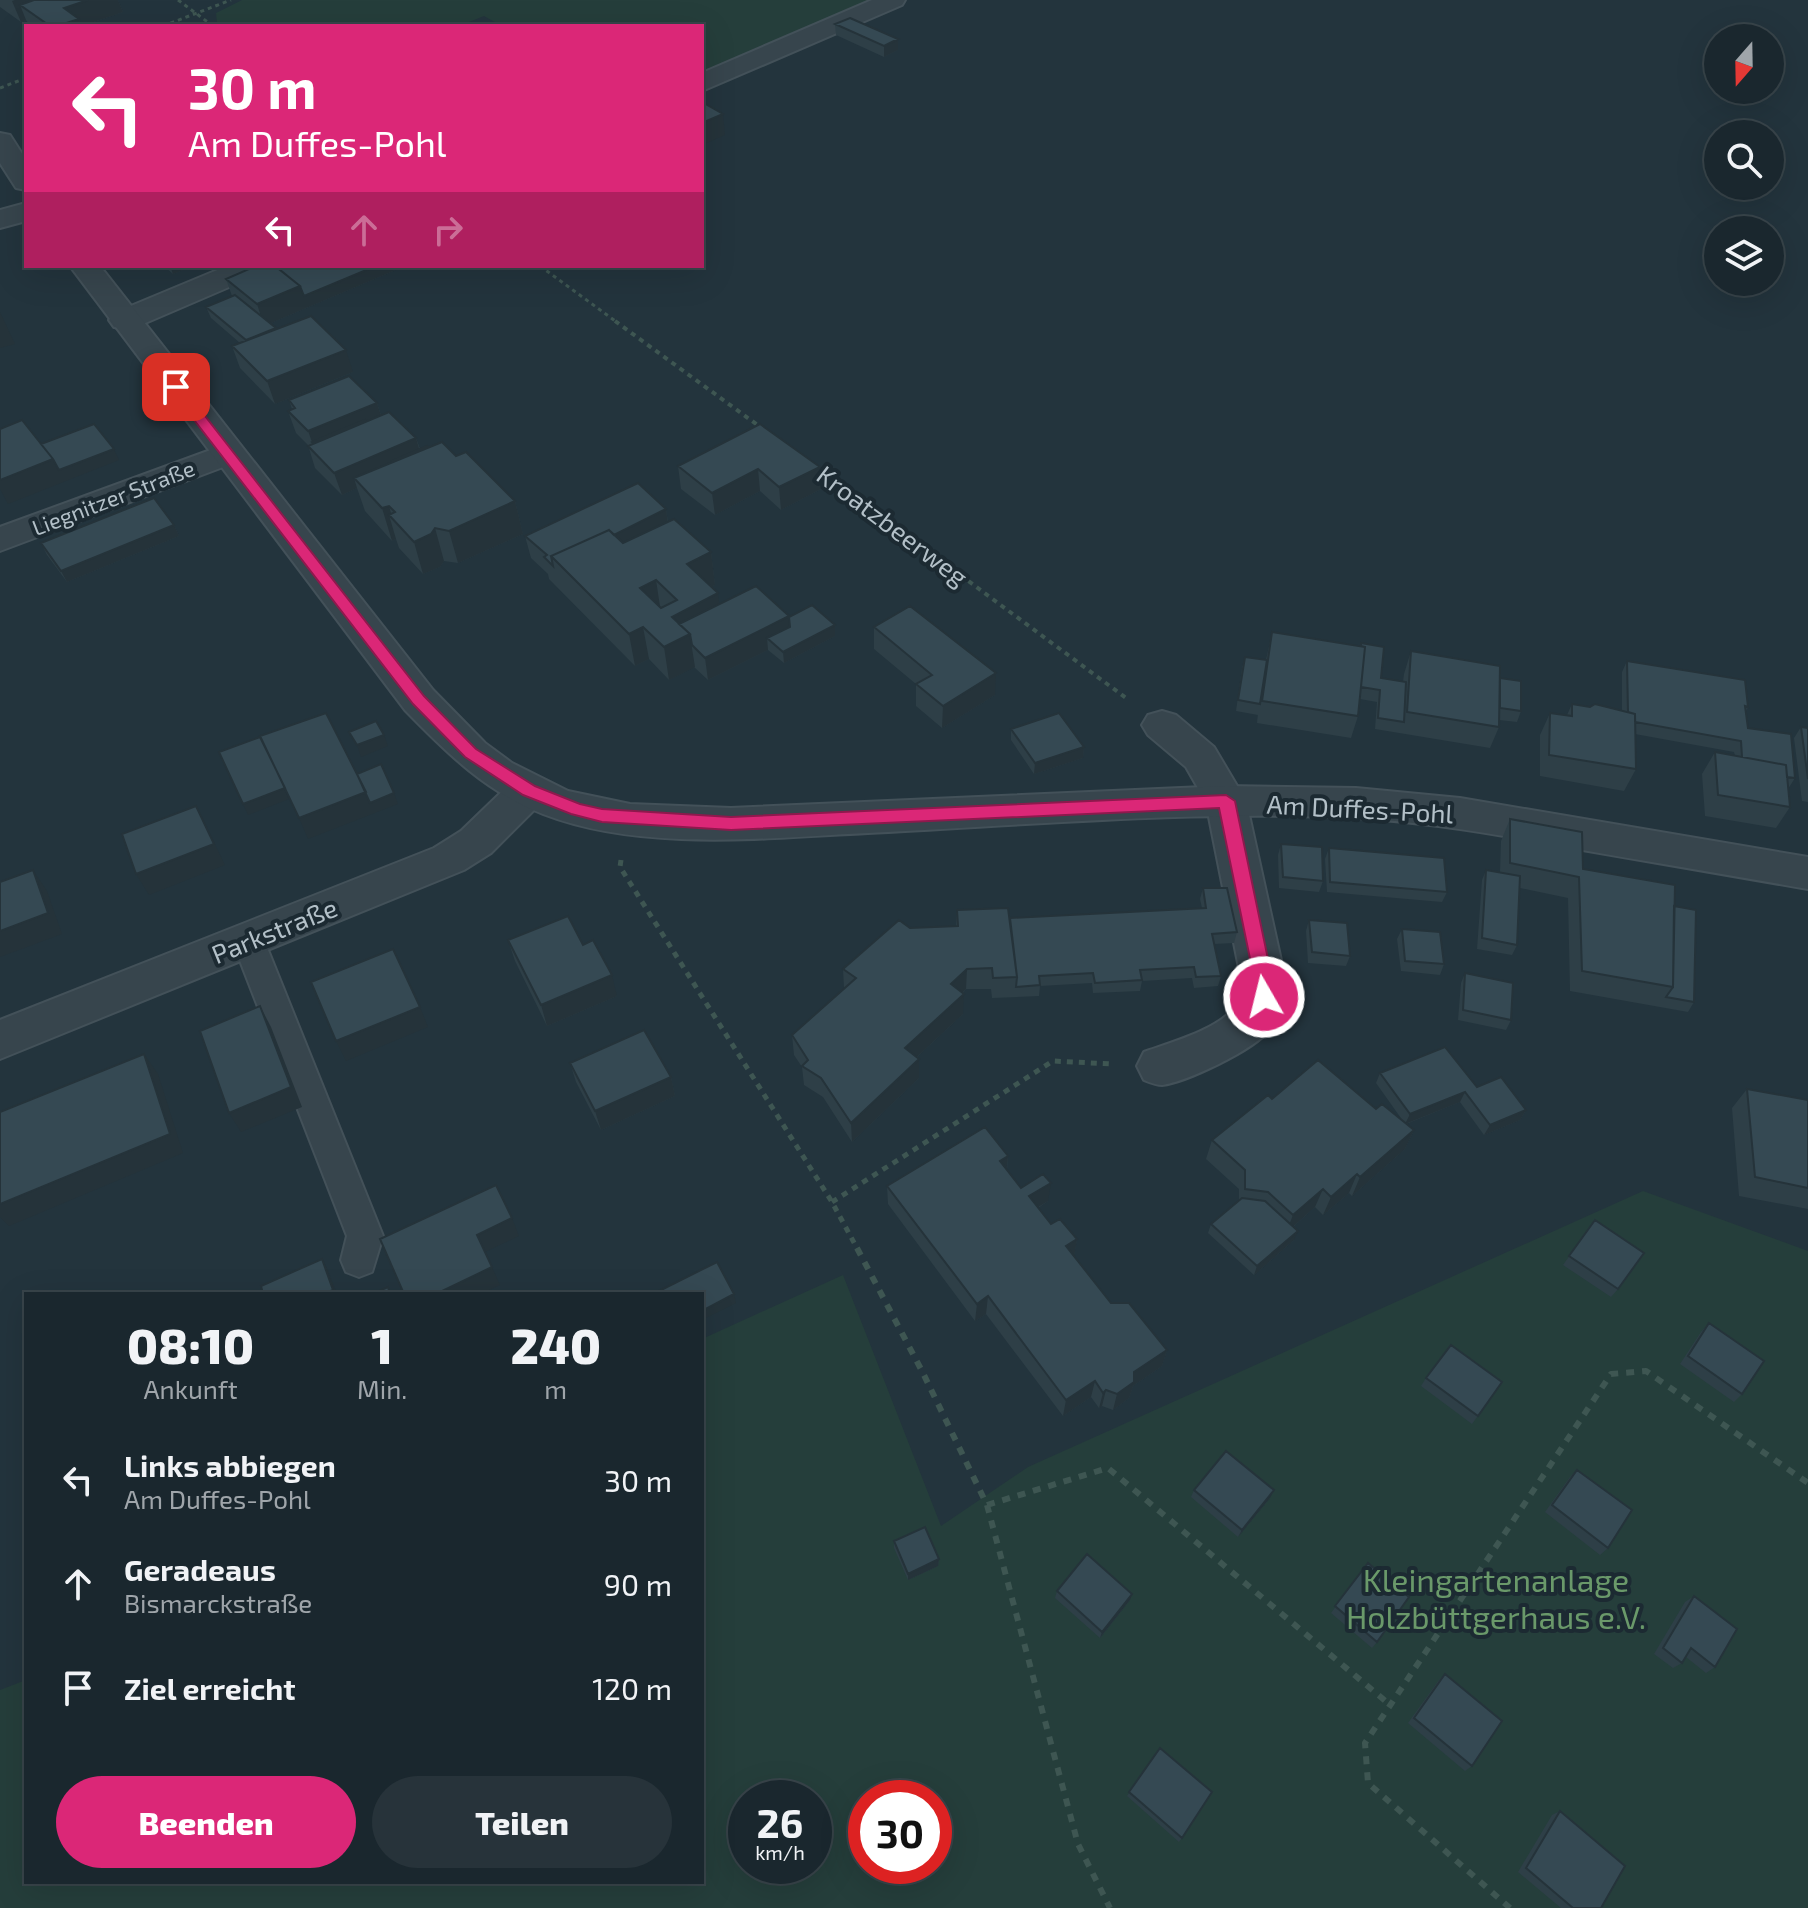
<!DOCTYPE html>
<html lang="de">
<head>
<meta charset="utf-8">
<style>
	body { margin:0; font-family:"Exo 2",sans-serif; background:#27333a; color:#f1f3f6; height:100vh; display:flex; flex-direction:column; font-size:30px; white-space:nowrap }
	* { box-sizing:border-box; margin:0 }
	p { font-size:26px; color:#9fa5aa }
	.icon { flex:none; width:44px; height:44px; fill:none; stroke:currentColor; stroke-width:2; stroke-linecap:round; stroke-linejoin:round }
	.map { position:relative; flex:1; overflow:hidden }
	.panel { position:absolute; left:24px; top:1292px; width:680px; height:592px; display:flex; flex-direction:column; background:#1a272e; border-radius:0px; box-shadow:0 8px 32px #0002,0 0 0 2px #38444a }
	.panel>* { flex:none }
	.hud { position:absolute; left:24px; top:24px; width:680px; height:244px; border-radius:0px; box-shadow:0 8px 32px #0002,0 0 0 2px #38444a; background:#db2777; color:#fff; overflow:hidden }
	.needle { width:52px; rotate:200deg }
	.fabs { position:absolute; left:1704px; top:24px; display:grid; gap:16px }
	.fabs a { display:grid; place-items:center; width:80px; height:80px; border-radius:50%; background:#1a272e; box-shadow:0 8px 32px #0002,0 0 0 2px #38444a; font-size:40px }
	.speed { position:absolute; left:728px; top:1780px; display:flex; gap:16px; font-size:40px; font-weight:700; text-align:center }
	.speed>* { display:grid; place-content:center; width:104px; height:104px; border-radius:50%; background:#1a272e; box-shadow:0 8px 32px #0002,0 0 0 2px #38444a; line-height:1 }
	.speed small { font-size:20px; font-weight:400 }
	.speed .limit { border:12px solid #d22; background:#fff; color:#111 }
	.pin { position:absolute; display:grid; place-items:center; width:68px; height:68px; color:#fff; margin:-34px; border-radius:16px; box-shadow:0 4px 12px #0006 }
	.me { position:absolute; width:88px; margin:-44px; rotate:352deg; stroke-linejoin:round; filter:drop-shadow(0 0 6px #0008) }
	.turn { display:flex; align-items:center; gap:28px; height:168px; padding:0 32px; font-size:36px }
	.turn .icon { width:104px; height:104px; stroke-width:2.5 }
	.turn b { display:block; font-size:56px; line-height:68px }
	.lanes { display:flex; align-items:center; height:76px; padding:0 32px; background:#0003; justify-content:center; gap:40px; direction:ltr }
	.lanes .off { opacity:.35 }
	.eta { display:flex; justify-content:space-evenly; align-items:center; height:136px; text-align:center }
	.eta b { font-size:48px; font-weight:800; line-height:56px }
	.button { display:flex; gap:16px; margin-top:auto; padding:16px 32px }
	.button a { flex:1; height:92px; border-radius:48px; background:#db2777; color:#fff; font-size:32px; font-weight:800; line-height:92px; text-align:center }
	.button a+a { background:#27333a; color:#f1f3f6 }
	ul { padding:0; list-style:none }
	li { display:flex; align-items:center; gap:24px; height:104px; padding:0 32px }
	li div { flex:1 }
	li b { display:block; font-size:30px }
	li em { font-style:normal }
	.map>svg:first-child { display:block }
</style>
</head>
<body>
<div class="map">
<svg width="1808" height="1908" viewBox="0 0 1808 1908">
	<rect width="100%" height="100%" fill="#23343d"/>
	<path fill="#253e3b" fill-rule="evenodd" d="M242 0H893L702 80V26H502L484 16 459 26H221L217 23 216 13Z
		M1643 1191 1808 1251V1908H0V1690L26 1680V1882H702V1339L843 1275 941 1526 1028 1467ZM746 1798H814V1866H746ZM866 1798H934V1866H866Z"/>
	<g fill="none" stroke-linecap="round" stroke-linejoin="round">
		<g stroke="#435159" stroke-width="4">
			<path id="service" d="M248 927 259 931 264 940 383 1236 372 1272 359 1277 346 1272 341 1260 347 1236 232 940 237 931Z"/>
		</g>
		<g stroke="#435159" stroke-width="4">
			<path id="minor" d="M872 0H905L902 5 702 91V73Z
				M26 203V221L0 228V210Z
				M227 266H268L264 272 136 327 125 329 114 327 109 320 114 313Z
				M227 444 239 447 244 454 239 461 0 551V527Z
				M1162 711 1176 715 1214 747 1246 801 1286 983C1284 1000 1279 1016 1269 1030 1254 1050 1186 1082 1162 1085 1156 1085 1149 1082 1144 1080L1137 1066 1144 1052C1169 1043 1225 1028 1238 1002 1241 997 1241 989 1242 983L1206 802 1186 767 1148 735 1142 725 1148 715Z
				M529 775 543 779 549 790 543 801 491 853 464 870 0 1059V1020L434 848 461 831 515 779Z"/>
		</g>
		<g stroke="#435159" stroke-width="4">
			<path id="tertiary" d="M0 133 10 135 26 160V190L16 188 0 163Z
				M70 266H100L433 690 485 743 512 763 568 791 630 804 731 808 1226 786 1356 788 1460 798 1808 857V889C1729 875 1650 862 1571 848 1500 835 1428 822 1355 818 1193 810 1029 825 868 833 765 838 641 852 543 814 486 792 447 753 405 710Z"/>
		</g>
		<path stroke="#3e5652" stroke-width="3" stroke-dasharray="4 4" stroke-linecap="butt" d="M178 0 213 26
			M163 26 231 0
			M0 88 26 78
			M540 266 618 323"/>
		<path stroke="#3e5652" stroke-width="4" stroke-dasharray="5 5" stroke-linecap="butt" d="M615 321 763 429
			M816 468 1126 698"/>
		<path stroke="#3e5652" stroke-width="5" stroke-dasharray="6 6" stroke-linecap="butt" d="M621 860 620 867 832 1202 858 1250
			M832 1202 1053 1061 1113 1064"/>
		<path stroke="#3e5652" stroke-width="6" stroke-dasharray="8 8" stroke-linecap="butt" d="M857 1248 923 1373 987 1505 1078 1844 1110 1908
			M987 1505 1108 1468 1389 1704
			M1510 1908 1368 1783 1365 1743 1611 1374 1646 1371 1808 1483"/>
		<use href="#service" fill="#37454d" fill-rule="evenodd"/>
		<use href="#minor" fill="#37454d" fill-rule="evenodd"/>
		<use href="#tertiary" fill="#37454d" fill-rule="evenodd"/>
	</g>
	<path fill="#2e3f47" d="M0 0H118L123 12 82 26H30L26 20 21 22 0 7Z
		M835 24 898 39V50L884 57 836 35Z
		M164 266H193L173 274Z
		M405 266 271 323 276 328 353 372 275 404 240 368 232 346 240 343 211 318 206 307 232 296 226 279 279 269Z
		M289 400 377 403 381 415 416 438 420 449 428 447 456 456 515 501 523 534 458 563 444 561 440 567 423 574 399 548 396 539 392 541 365 511 357 488 342 495 315 468 308 445 296 433 288 411 292 409Z
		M678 466 820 467 821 489 781 510 760 491 715 515 681 489Z
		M666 509 668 522 711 552 715 585 711 587 720 604 835 625V636L784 663 768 650 708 680 694 667 669 680 649 659 635 666 549 579 548 574 531 558 525 536Z
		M174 525 179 536 67 582 47 555 41 543Z
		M874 627 995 695 942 728 916 706V684L874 649Z
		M1272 632 1381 678 1403 682 1404 674 1411 651 1500 678 1521 711 1517 722 1499 720V727L1490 748 1375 729 1377 702 1360 699 1358 716 1351 738 1257 723 1258 713V715L1236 711 1242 668 1245 657 1266 660Z
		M1627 661 1748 707 1746 711 1748 728 1795 778 1788 789 1790 807 1776 828 1705 816 1702 774 1715 752 1735 756 1734 752 1635 734 1636 769 1624 791 1540 776V735L1550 713 1567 715 1572 704 1622 711V672Z
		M1801 727 1808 728V802L1802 801 1794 738Z
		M1011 729 1084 747 1083 758 1034 774 1011 740Z
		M1510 819 1583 869 1674 906 1694 1002 1688 1012 1570 991 1568 898 1520 888 1517 945 1512 955 1477 949 1482 880 1486 870 1500 872 1501 841Z
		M1281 844 1323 881 1319 892 1279 888 1278 855Z
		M1329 848 1447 892 1442 902 1327 892 1325 859Z
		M1203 888 1237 932 1234 943 1214 944 1221 976 1218 986 1194 988 1192 978 1142 981 1140 991 1093 993 1092 983 1040 986 1039 996 992 998 991 989H966L963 993V1014L917 1057 919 1059V1078L852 1142 823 1097 804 1085 802 1067 794 1055 792 1035 844 988 843 969 910 928 956 926 957 910 1010 918 1202 908 1200 899Z
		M1309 920 1350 956 1346 966 1308 963 1306 931Z
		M1402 929 1444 964 1440 975 1401 971 1397 939Z
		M508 940 583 945 617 996 547 1026 515 961Z
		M1465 973 1511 1020 1506 1030 1458 1020 1461 983Z
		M570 1063 671 1077 675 1096 601 1130 576 1082Z
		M1380 1073 1477 1087 1526 1110 1520 1120 1484 1135 1460 1102 1406 1124 1414 1130 1405 1149 1352 1196 1349 1193 1323 1215 1315 1207 1293 1227 1294 1240 1254 1275 1208 1233 1211 1224 1239 1201V1189L1206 1159 1212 1140 1272 1099 1376 1109 1403 1121 1376 1083Z
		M1747 1089 1808 1100V1209L1739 1196 1732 1108Z
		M1008 1156 1007 1170 1021 1188 1048 1201 1038 1208 1051 1224 1077 1239 1074 1256 1111 1303 1167 1350 1162 1366 1133 1386 1129 1398 1113 1410 1102 1406 1099 1408 1091 1397 1063 1416 986 1314 975 1321 888 1204 887 1186Z
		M1595 1220 1618 1289 1611 1297 1563 1265Z
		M1709 1323 1742 1394 1734 1402 1680 1364 1701 1332Z
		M1426 1378 1502 1382 1472 1424 1421 1386Z
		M1577 1470 1608 1548 1600 1555 1545 1512 1570 1477Z
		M1194 1490 1270 1498 1238 1537 1191 1497Z
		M894 1541 939 1559 938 1566 908 1580 894 1548Z
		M1368 1563 1377 1642 1372 1648 1331 1613Z
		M1057 1591 1130 1600 1100 1638 1055 1598Z
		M1694 1596 1715 1667 1706 1673 1686 1657 1682 1663 1673 1668 1654 1654 1685 1602Z
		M1445 1674 1472 1766 1465 1771 1408 1723 1439 1680Z
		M1160 1748 1182 1838 1179 1842 1127 1796Z
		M1560 1811 1601 1908H1561L1518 1872 1552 1815Z"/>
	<path fill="#25333a" d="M15 0H63L20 5 26 20 21 22 12 1Z
		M88 0H118L123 12 82 26H57L64 8Z
		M898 39V50L884 57V46Z
		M723 114 725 135 702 145V123Z
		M170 266H193L173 274Z
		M376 266H405L264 326 257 304 300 286Z
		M0 312 15 344 0 348Z
		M346 350 353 372 275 404 267 381Z
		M377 403 384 425 312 442 308 431Z
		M416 438 422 459 396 472 354 478 357 488 342 495 334 473Z
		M114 449 119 460 8 504 0 489V480L53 459Z
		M820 467 821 489 781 510 779 487Z
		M758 469 760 491 715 515 712 493Z
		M515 501 523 534 458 563 449 531Z
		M389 506 393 520 389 515 396 539 392 541 382 508Z
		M666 509 669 531 559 563Z
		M174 525 179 536 67 582 61 571Z
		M435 528 444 561 440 567 423 574 414 542Z
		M711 552 715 585 691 597 687 564Z
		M656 580 661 613 640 588Z
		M718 593 722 626 691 642 695 667 669 680 664 647 672 617Z
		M789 616 790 638H767L768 650 708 680 705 658Z
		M835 625V636L784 663 783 652Z
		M643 627 649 659 635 666 629 634Z
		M996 673 995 695 942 728 943 706Z
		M384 735 388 746 361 757 357 745Z
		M1084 747 1083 758 1034 774 1035 763Z
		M284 788 289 799 248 815 243 804Z
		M366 792 394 793 398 804 308 839 299 818Z
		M196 806 225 865 149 895 136 874Z
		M33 870 47 891 62 934 0 957V931Z
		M967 969 966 989 950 1005 951 984Z
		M612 975 617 996 547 1026 541 1005Z
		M964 994 963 1014 905 1068V1048Z
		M260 1006 271 1027 302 1107 241 1132 229 1113Z
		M420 1007 428 1027 346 1061 336 1041Z
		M144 1054 158 1074 183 1153 9 1226 0 1217V1204Z
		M919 1059V1078L852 1142 851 1123Z
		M671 1077 675 1096 601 1130 595 1111Z
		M1465 1092 1460 1102 1405 1124 1410 1114Z
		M1526 1110 1520 1120 1484 1135 1490 1125Z
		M1414 1130 1405 1149 1352 1196 1360 1177Z
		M1008 1156 1006 1175 1000 1161Z
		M1357 1174 1349 1193 1323 1215 1331 1197Z
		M1051 1183 1048 1201 1027 1214 1029 1196Z
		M1323 1189 1315 1207 1286 1233 1293 1215Z
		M512 1218 519 1236 485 1252 477 1235Z
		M1298 1231 1294 1240 1254 1275 1257 1266Z
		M1077 1239 1074 1257 1066 1246Z
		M322 1259 327 1268 337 1294H323Z
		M492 1267 500 1285 481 1294H436Z
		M734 1294 736 1303 702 1320V1311Z
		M988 1296 986 1314 975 1321 977 1304Z
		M1167 1350 1162 1366 1133 1386 1129 1398 1113 1410 1117 1394 1134 1372Z
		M1095 1381 1091 1397 1063 1416 1066 1400Z
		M1106 1390 1102 1406 1099 1408 1103 1393Z
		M1274 1490 1270 1498 1238 1537 1242 1530Z
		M939 1559 938 1566 908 1580V1574Z
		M1132 1594 1130 1600 1100 1638 1102 1632Z"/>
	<path fill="#354953" stroke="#25333a" stroke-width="2" fill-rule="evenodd" d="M34 0H88L64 8 79 19 57 26H50L20 5Z
		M850 18 898 39 884 46 835 24Z
		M702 102 723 114 702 123Z
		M256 266H275L300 286 257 304 226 279Z
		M286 266H376L304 296 300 286 279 269Z
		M235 295 276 328 246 340 206 307Z
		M311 316 346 350 267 381 232 346Z
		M349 376 377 403 308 431 288 411 295 408 289 400Z
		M389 412 416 438 334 473 308 446Z
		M22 420 53 459 0 480V429Z
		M365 420 366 421 313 443 312 442Z
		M94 424 114 449 59 470 53 459 41 444Z
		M760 424 820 467 779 487 758 469 712 493 678 466Z
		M442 442 456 456 466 452 515 501 449 531 435 528 431 534 414 542 389 515 395 512 389 506 382 508 354 478Z
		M427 446 428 447 393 462 392 461Z
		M638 483 666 509 614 535 609 530 551 556 553 566 544 557 547 555 525 536Z
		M154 498 174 525 61 571 41 543Z
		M674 519 711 552 687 564 718 593 672 617 690 634 664 647 643 627 629 634 551 556 609 530 623 543ZM656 580 677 600 661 608 640 588Z
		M756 586 789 616 705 658 692 645 690 634 679 624Z
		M812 605 835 625 783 652 767 638 790 627 789 617Z
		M910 606 996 673 943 706 916 684 932 675 874 627Z
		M1272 632 1365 647 1358 716 1262 701Z
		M1361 643 1384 647 1381 678 1406 682 1404 722 1378 718 1380 690 1361 687 1365 647 1361 646Z
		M1411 651 1500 666 1499 727 1407 712Z
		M1245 657 1267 660 1260 704 1238 700Z
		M1627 661 1745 680 1748 707 1745 706 1748 728 1791 734 1795 778 1787 777 1786 765 1742 757 1741 741 1635 722V714L1628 712Z
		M1500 678 1521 681V711L1500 708Z
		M1572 704 1590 707 1595 704 1635 714 1636 769 1549 755 1550 713 1572 716Z
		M326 713 366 792 299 818 260 736Z
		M1059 713 1084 747 1035 763 1011 729Z
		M376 721 384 735 357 745 349 732Z
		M1801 727 1808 728V779Z
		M260 737 285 788 243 804 219 752Z
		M1715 752 1786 765 1790 807 1718 795Z
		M381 764 394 793 370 803 357 774Z
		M196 806 214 844 136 874 122 834Z
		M1510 819 1582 832 1583 869 1675 885 1673 987 1582 971 1579 877 1510 863Z
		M1281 844 1322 847 1323 881 1283 877Z
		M1329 848 1444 858 1447 892 1330 882Z
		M33 870 48 913 0 931V882Z
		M1486 870 1520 876 1517 945 1482 938Z
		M1203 888H1227L1237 932 1212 934 1221 976 1196 977 1194 967 1140 970 1142 980 1095 983 1093 973 1039 976 1040 985 1016 987 1017 977 1010 918 1206 908Z
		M1674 906 1696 910 1694 1002 1666 997 1673 987Z
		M1008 908 1017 977 993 978 992 968 967 969 951 984 964 994 905 1048 919 1059 851 1123 821 1078 802 1066 808 1060 792 1035 856 978 843 969 899 920 910 928 958 926 957 910Z
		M568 916 583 945 593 940 612 975 541 1005 508 940Z
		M1309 920 1347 923 1350 956 1312 952Z
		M1402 929 1440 932 1444 964 1405 961Z
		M393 949 420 1007 336 1041 311 982Z
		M1465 973 1513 983 1511 1020 1463 1010Z
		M260 1006 291 1087 229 1113 200 1031Z
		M644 1030 671 1077 595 1111 570 1063Z
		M1445 1047 1477 1087 1501 1077 1526 1110 1490 1125 1465 1092 1410 1114 1380 1073Z
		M144 1054 170 1134 0 1204V1112Z
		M1318 1060 1376 1109 1382 1104 1414 1130 1360 1177 1357 1174 1331 1197 1323 1189 1293 1215 1268 1192 1245 1189V1170L1212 1140 1268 1095 1272 1099Z
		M1747 1089 1808 1100V1188L1755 1177Z
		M985 1127 1008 1156 1000 1161 1021 1188 1043 1174 1051 1183 1029 1196 1051 1224 1060 1219 1077 1239 1066 1246 1111 1303H1129L1167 1350 1134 1372V1382L1117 1394 1106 1390 1103 1393 1095 1381 1066 1400 988 1296 977 1304 887 1186Z
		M496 1185 512 1218 477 1235 492 1267 436 1294H404L380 1239Z
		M1242 1198 1265 1201 1298 1231 1257 1266 1211 1224Z
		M1595 1220 1644 1253 1618 1289 1569 1256Z
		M322 1259 333 1290 323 1294H263L261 1286Z
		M717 1262 734 1294 702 1311V1294H653Z
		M388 1287 390 1294H372Z
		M1709 1323 1764 1361 1742 1394 1688 1356Z
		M1451 1345 1502 1382 1478 1416 1426 1378Z
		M1226 1451 1274 1490 1242 1530 1194 1490Z
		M1577 1470 1632 1510 1608 1548 1552 1505Z
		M925 1527 939 1559 908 1574 894 1541Z
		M1087 1554 1132 1594 1102 1632 1057 1591Z
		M1368 1563 1409 1597 1377 1642 1335 1606Z
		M1694 1596 1737 1629 1715 1667 1691 1648 1682 1663 1663 1648Z
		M1445 1674 1502 1721 1472 1766 1414 1718Z
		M1160 1748 1212 1792 1182 1838 1129 1792Z
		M1560 1811 1625 1866 1601 1908H1573L1526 1868Z"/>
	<path fill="#db2777" stroke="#8e194d" stroke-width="2" d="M171 384H180L424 696 476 749 535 786 580 804 602 809 731 817 1226 795 1235 801 1273 983 1271 1002H1257L1255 983 1219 808 731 830 602 822 571 814 523 795 465 757 413 704 171 390Z"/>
	<g text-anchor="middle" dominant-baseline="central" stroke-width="8" stroke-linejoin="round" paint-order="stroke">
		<g font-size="22" fill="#b3c0c8" stroke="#1c2a32">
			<text transform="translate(113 497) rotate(-21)">Liegnitzer Straße</text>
		</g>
		<g font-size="26" fill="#b3c0c8" stroke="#1c2a32">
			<text transform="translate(893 525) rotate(37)">Kroatzbeerweg</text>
			<text transform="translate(1360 808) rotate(3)">Am Duffes-Pohl</text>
			<text transform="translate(274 930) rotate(-22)">Parkstraße</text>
		</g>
		<g font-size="32" fill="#6a996a" stroke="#1c2a32">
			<text x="1496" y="1579">Kleingartenanlage<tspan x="1496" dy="37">Holzbüttgerhaus e.V.</tspan></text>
		</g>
	</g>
</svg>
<div class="fabs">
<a><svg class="needle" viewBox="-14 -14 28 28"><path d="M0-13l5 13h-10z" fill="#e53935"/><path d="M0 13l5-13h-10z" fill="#9fa5aa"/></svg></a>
<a><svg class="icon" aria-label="search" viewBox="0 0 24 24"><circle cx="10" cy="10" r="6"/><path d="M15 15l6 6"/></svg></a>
<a><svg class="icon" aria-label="layers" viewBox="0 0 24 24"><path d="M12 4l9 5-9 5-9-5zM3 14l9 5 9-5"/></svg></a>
</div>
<div class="speed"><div>26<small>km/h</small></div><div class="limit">30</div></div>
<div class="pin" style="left:176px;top:387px;background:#d93025"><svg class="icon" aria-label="arrive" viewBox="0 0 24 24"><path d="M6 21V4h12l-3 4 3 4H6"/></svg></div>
<svg class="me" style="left:1264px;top:997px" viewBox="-20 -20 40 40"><circle r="17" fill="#db2777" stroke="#fff" stroke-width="3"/><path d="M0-11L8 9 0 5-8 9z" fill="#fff"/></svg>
<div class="hud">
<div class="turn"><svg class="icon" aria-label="left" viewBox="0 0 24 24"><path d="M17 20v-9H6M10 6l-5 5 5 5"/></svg><div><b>30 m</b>Am Duffes-Pohl</div></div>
<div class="lanes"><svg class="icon" aria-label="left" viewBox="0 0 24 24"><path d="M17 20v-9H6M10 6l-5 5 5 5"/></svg><svg class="icon off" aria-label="ahead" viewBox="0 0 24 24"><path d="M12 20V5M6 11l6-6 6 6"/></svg><svg class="icon off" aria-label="right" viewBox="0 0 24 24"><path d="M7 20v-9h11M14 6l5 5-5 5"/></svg></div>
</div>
<section class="panel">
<div class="eta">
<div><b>08:10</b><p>Ankunft</p></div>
<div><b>1</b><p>Min.</p></div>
<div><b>240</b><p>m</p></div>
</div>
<ul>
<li><svg class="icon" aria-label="left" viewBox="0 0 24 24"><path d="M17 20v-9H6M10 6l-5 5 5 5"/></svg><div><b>Links abbiegen</b><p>Am Duffes-Pohl</p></div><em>30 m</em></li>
<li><svg class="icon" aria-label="ahead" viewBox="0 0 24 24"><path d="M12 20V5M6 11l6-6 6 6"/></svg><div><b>Geradeaus</b><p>Bismarckstraße</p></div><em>90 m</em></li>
<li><svg class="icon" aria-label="arrive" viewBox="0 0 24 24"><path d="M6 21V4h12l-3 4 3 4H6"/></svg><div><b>Ziel erreicht</b></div><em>120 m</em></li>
</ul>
<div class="button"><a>Beenden</a><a>Teilen</a></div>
</section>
</div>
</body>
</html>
